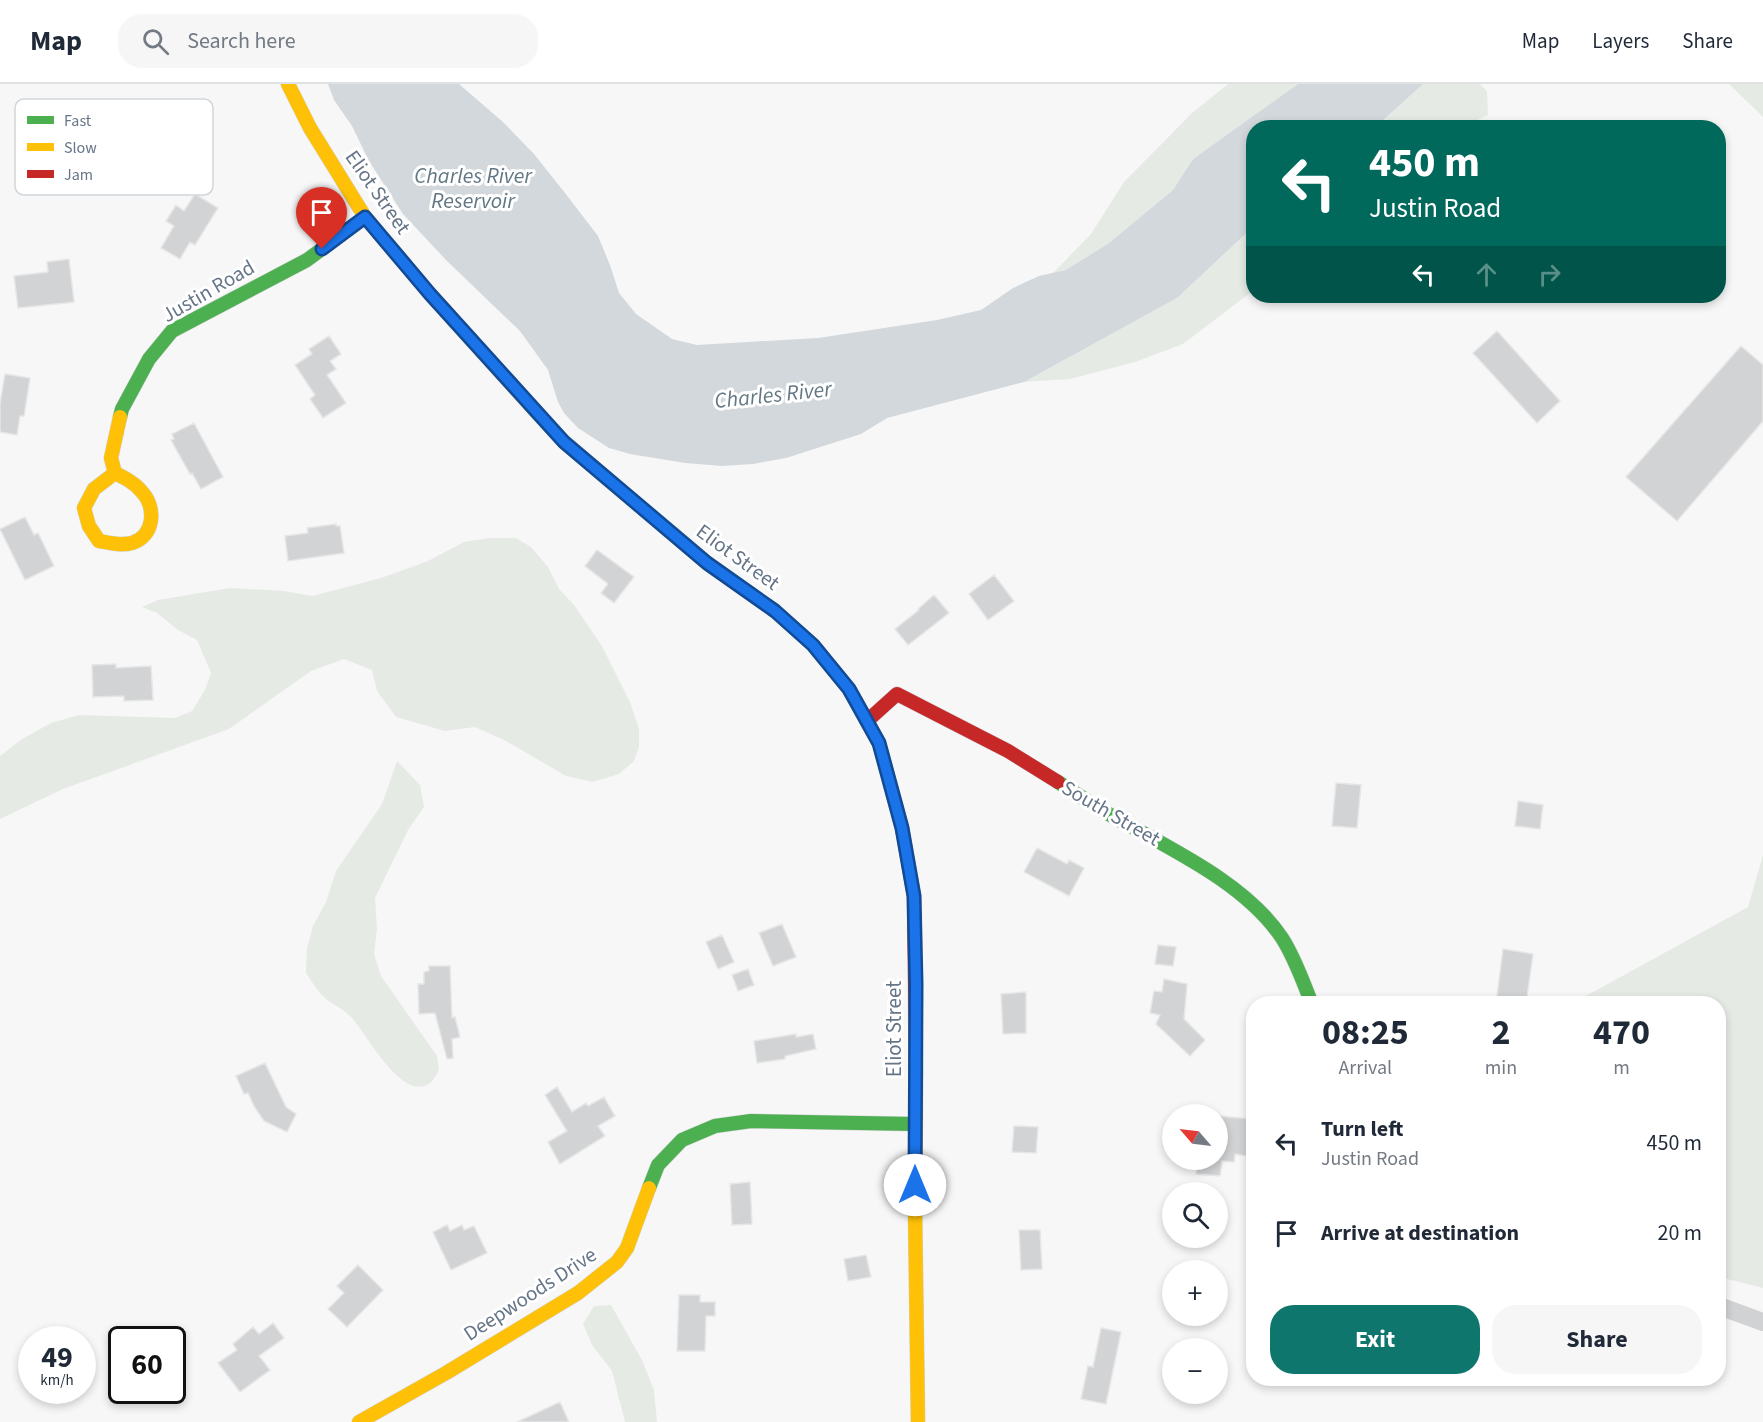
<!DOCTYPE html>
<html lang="en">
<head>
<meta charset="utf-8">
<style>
	body { margin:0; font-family:"Source Sans 3",sans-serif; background:#f6f6f7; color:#1f2937; height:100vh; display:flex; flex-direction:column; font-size:22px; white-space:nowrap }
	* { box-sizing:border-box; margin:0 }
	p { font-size:20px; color:#747a83 }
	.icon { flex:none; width:33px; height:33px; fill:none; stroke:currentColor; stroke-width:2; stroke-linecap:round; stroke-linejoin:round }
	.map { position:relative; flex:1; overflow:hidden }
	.panel { position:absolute; left:1246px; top:912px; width:480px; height:390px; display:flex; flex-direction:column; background:#fff; border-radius:24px; box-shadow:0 3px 9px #0003 }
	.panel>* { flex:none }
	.guide { position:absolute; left:1246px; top:36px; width:480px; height:183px; border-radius:24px; box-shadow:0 3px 9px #0003; background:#00695c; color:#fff; overflow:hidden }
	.needle { width:39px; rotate:298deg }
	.fabs { position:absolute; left:1162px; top:1020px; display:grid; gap:12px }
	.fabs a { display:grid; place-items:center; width:66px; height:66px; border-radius:50%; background:#fff; box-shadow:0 3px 9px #0003; font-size:30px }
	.speed { position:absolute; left:18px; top:1242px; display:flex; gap:12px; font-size:30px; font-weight:700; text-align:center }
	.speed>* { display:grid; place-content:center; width:78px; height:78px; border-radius:50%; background:#fff; box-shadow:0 3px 9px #0003; line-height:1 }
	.speed small { font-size:15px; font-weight:400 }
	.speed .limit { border:3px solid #111; border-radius:9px; background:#fff; color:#111 }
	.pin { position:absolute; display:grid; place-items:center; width:51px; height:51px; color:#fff; margin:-62px -26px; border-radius:50% 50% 50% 0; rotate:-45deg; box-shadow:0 0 6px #0007 }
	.pin .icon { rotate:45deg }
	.me { position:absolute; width:66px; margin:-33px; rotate:0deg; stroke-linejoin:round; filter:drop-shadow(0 0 4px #0008) }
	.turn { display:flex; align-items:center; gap:21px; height:126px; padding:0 24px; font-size:27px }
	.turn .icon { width:78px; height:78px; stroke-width:2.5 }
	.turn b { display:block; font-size:42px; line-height:51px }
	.lanes { display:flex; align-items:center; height:57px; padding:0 24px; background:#0003; justify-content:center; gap:30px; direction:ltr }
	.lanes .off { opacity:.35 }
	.eta { display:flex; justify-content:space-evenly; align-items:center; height:102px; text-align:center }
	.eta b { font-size:36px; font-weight:700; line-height:42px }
	.primary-button { display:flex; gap:12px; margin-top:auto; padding:12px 24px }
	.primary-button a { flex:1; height:69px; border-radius:24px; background:#0f766e; color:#fff; font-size:24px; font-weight:700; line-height:69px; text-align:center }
	.primary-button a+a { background:#f6f6f7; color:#1f2937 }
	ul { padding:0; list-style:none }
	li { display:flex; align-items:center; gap:18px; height:90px; padding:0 24px }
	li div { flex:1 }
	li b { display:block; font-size:22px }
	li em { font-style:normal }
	header { display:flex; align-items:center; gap:36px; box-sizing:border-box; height:84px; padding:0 30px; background:#fff; border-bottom:2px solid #e0e1e3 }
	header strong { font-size:28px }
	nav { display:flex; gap:33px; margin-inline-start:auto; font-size:21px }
	.search { width:420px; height:54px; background:#f6f6f7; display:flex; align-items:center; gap:15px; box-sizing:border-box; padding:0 21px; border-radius:24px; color:#747a83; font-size:22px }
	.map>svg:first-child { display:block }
</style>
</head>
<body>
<header>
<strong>Map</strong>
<div class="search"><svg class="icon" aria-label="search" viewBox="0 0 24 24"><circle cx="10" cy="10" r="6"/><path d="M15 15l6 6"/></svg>Search here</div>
<nav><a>Map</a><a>Layers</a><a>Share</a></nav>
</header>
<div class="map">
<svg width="1763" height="1338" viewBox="0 0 1763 1338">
	<rect width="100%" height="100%" fill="#f7f7f7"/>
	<path fill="#e6eae5" d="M1228 0H1298L1193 75 1173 106 1109 159 1066 186 1053 189 1091 150 1124 98 1192 29Z
		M1423 0H1480L1487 7 1488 31 1462 43 1376 44Z
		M1729 0H1763V33Z
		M1254 142V206L1183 260 1135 278 1070 295 1024 298 1177 214Z
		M490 454H516L531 463 548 483 559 505 574 521 602 562 630 618 639 645V663L634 677 619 690 593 698 566 692 504 656 475 643 445 647 396 633 377 607 372 586 344 575 311 587 229 645 63 705 0 735V672L22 655 51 639 79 631 175 634 192 627 205 606 211 589 197 556 178 546 157 529 142 523 158 516 230 504 284 507 312 512 381 494 428 477 464 458Z
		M397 677 420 701 424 723 408 746 375 814 377 845 374 870 381 892 437 972 439 986C437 990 434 995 431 998 404 1022 366 949 352 934 345 926 334 921 326 915 318 908 312 898 306 889L307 864 313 842 326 818 336 787 382 720Z
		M1763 771V1204L1719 1193V920L1573 919 1748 823Z
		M611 1221 642 1276 654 1306 657 1338H625L612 1287 592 1261 583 1240 594 1222Z"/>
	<path fill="#d2d8dc" d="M328 0H459L503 38 534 70 565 109 598 152 610 181 619 209 636 230 672 255 697 261 818 254 937 236 981 226 1013 204 1039 192 1066 186 1109 159 1173 106 1193 75 1298 0H1423L1376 43 1254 44V142L1177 214 1024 298 887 334 861 350 786 374 753 380 722 382 685 379 630 370 609 364 578 344 564 329 558 318 548 286 520 247 447 177 403 130 369 77 352 42 334 16Z"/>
	<path fill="#d2d3d4" stroke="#e6e6e6" stroke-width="1.5" d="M195 110 218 124 195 161 190 158 180 175 161 164 174 142 166 137 176 121 184 127Z
		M69 175 74 218 18 224 14 192 48 188 47 178Z
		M1497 247 1560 317 1537 339 1473 269Z
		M329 252 341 270 330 277 336 285 327 291 346 319 323 334 310 315 315 311 295 281 312 270 309 265Z
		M1741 262 1763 281V337L1677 437 1626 393Z
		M5 290 30 294 24 332H20L17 351 0 348V320Z
		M194 339 223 393 201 405 192 389 190 390 171 356 174 355 172 350Z
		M25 433 34 451 38 449 54 482 25 496 0 445Z
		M336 440V442H340L344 469 288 477 285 452 308 449 307 444Z
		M597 466 634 493 614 519 601 509 608 500 585 482Z
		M994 491 1014 517 988 536 969 510Z
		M934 511 949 529 908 561 895 545 919 526 918 525Z
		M116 580V584L151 582 153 616 124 617V612L93 613 92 581Z
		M1336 699 1361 701 1357 744 1332 742Z
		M1518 717 1543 721 1540 745 1515 742Z
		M1037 764 1067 780 1069 776 1084 784 1069 812 1024 788Z
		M782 840 796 873 773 882 759 849Z
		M722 851 734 878 718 885 706 858Z
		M1158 861 1176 863 1173 882 1155 880Z
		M1503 865 1533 870 1526 920H1496Z
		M429 882H450L452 934 455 933 460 953 452 955 453 974 447 975 435 929 419 930 418 900H424V888L429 887Z
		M748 885 754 901 738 907 732 891Z
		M1164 895 1187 900 1184 935 1205 956 1190 972 1156 940 1160 931 1150 929 1154 907 1162 908Z
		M1026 908V949L1003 950 1001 910Z
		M796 950V953L813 950 816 965 785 972V975L757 979 754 957Z
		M265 979 286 1023 296 1030 287 1048 264 1037 254 1022 248 1009 244 1010 236 992Z
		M557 1003 572 1028 586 1019 588 1022 604 1013 615 1032 598 1042 605 1052 560 1080 548 1058 567 1047 545 1011Z
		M1218 1032 1250 1035 1247 1072 1235 1070 1234 1078 1222 1077 1220 1092 1196 1090 1198 1076H1218Z
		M1014 1042 1038 1043 1036 1069 1012 1068Z
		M750 1098 752 1140 732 1141 730 1100Z
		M447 1141 450 1147 462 1141 464 1146 474 1142 487 1169 451 1186 433 1148Z
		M1019 1146H1040L1042 1185 1021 1186Z
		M866 1171 871 1193 848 1197 844 1175Z
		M358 1181 383 1206 347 1243 328 1225 344 1209 337 1202Z
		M679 1211H700V1218H715V1232H706L705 1267H677Z
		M273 1239 284 1254 259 1272 270 1286 240 1308 218 1279 237 1266 233 1260 253 1243 259 1250Z
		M1101 1244 1121 1248 1106 1320 1081 1315 1088 1282 1093 1283Z
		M560 1318 569 1338H517Z"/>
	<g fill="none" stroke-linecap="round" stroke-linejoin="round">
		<g stroke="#d2d4d6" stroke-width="15">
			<path id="fast" d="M530 321 564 358 707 479 775 527 813 561 849 605 879 659 894 714
				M120 333 122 325 149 275 172 247 307 176 365 133
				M1058 698C1072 707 1086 716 1100 725 1159 760 1243 795 1282 854 1295 874 1303 898 1312 920
				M649 1104 658 1081 682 1056 715 1042 751 1037 914 1040"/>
		</g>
		<g stroke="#d2d4d6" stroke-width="15">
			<path id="slow" d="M288 0 310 44 365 133 430 210 530 321
				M115 389 94 405 84 424 89 442 99 457C110 459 121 462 132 459 155 452 156 423 142 408 135 399 125 394 115 389L111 374 120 333
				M916 989 915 1124 918 1338
				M359 1338 446 1289 578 1209 617 1178 627 1164 649 1104"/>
		</g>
		<g stroke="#d2d4d6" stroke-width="15">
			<path id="jam" d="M867 637 897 610 1008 667 1058 698
				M894 714 902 744 914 812 916 989"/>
		</g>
		<path stroke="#d1d2d3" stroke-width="18" d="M1719 1222 1763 1238"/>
		<use href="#fast" stroke="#4caf50" stroke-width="14"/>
		<use href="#slow" stroke="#ffc107" stroke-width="14"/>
		<use href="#jam" stroke="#c62828" stroke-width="14"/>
	</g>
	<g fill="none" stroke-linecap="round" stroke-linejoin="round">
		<g stroke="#114b97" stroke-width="15">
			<path id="route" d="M322 165 365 133 430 210 564 358 707 479 775 527 813 561 849 605 879 659 902 744 914 812 916 900 915 1101"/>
		</g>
		<use href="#route" stroke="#1a73e8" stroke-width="10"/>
	</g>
	<g text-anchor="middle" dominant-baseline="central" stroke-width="6" stroke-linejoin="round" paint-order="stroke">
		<g font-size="21" fill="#667588" stroke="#fff">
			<text transform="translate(378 108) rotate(55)">Eliot Street</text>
			<text transform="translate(208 207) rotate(-30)">Justin Road</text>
			<text transform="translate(738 473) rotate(36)">Eliot Street</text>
			<text transform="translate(1111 729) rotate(30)">South Street</text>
			<text transform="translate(894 945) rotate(-90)">Eliot Street</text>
			<text transform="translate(530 1210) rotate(-33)">Deepwoods Drive</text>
		</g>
		<g font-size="22" font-style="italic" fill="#627783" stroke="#fff">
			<text x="473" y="92">Charles River<tspan x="473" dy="25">Reservoir</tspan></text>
			<text transform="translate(773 311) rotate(-6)">Charles River</text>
		</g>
	</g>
	<rect x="15" y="15" width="198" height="96" rx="9" fill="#fff" stroke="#d1d6db" stroke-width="1.5"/>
	<rect x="27" y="32" width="27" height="8" fill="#4caf50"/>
	<rect x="27" y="59" width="27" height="8" fill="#ffc107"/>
	<rect x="27" y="86" width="27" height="8" fill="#c62828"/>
	<g font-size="16" fill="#667588">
		<text x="64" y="42">Fast</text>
		<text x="64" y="69">Slow</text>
		<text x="64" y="96">Jam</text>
	</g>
</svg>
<div class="fabs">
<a><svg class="needle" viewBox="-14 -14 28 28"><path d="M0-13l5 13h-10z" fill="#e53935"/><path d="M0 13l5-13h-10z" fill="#747a83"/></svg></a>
<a><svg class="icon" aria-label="search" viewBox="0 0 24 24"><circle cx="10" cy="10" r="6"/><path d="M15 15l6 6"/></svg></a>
<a>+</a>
<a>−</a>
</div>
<div class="speed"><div>49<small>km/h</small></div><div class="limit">60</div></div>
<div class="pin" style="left:322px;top:165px;background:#d93025"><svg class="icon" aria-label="arrive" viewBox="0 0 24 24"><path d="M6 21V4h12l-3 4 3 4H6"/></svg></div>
<svg class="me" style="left:915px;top:1101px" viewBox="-20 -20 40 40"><circle r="19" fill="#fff"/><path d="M0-13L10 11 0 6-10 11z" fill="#1a73e8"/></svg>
<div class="guide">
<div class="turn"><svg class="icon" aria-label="left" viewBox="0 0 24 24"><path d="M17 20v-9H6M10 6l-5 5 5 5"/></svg><div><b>450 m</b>Justin Road</div></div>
<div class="lanes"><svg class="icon" aria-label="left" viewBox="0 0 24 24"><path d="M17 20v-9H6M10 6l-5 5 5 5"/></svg><svg class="icon off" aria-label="ahead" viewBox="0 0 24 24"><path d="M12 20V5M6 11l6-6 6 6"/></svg><svg class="icon off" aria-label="right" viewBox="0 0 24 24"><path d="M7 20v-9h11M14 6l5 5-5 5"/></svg></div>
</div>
<section class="panel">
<div class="eta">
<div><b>08:25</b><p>Arrival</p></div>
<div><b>2</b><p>min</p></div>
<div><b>470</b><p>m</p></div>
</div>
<ul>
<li><svg class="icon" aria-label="left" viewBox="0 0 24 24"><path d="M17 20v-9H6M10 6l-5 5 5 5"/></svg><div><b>Turn left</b><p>Justin Road</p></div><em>450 m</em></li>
<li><svg class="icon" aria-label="arrive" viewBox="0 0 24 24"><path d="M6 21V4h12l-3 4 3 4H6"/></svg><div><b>Arrive at destination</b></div><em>20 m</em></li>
</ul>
<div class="primary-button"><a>Exit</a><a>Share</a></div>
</section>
</div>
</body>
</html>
